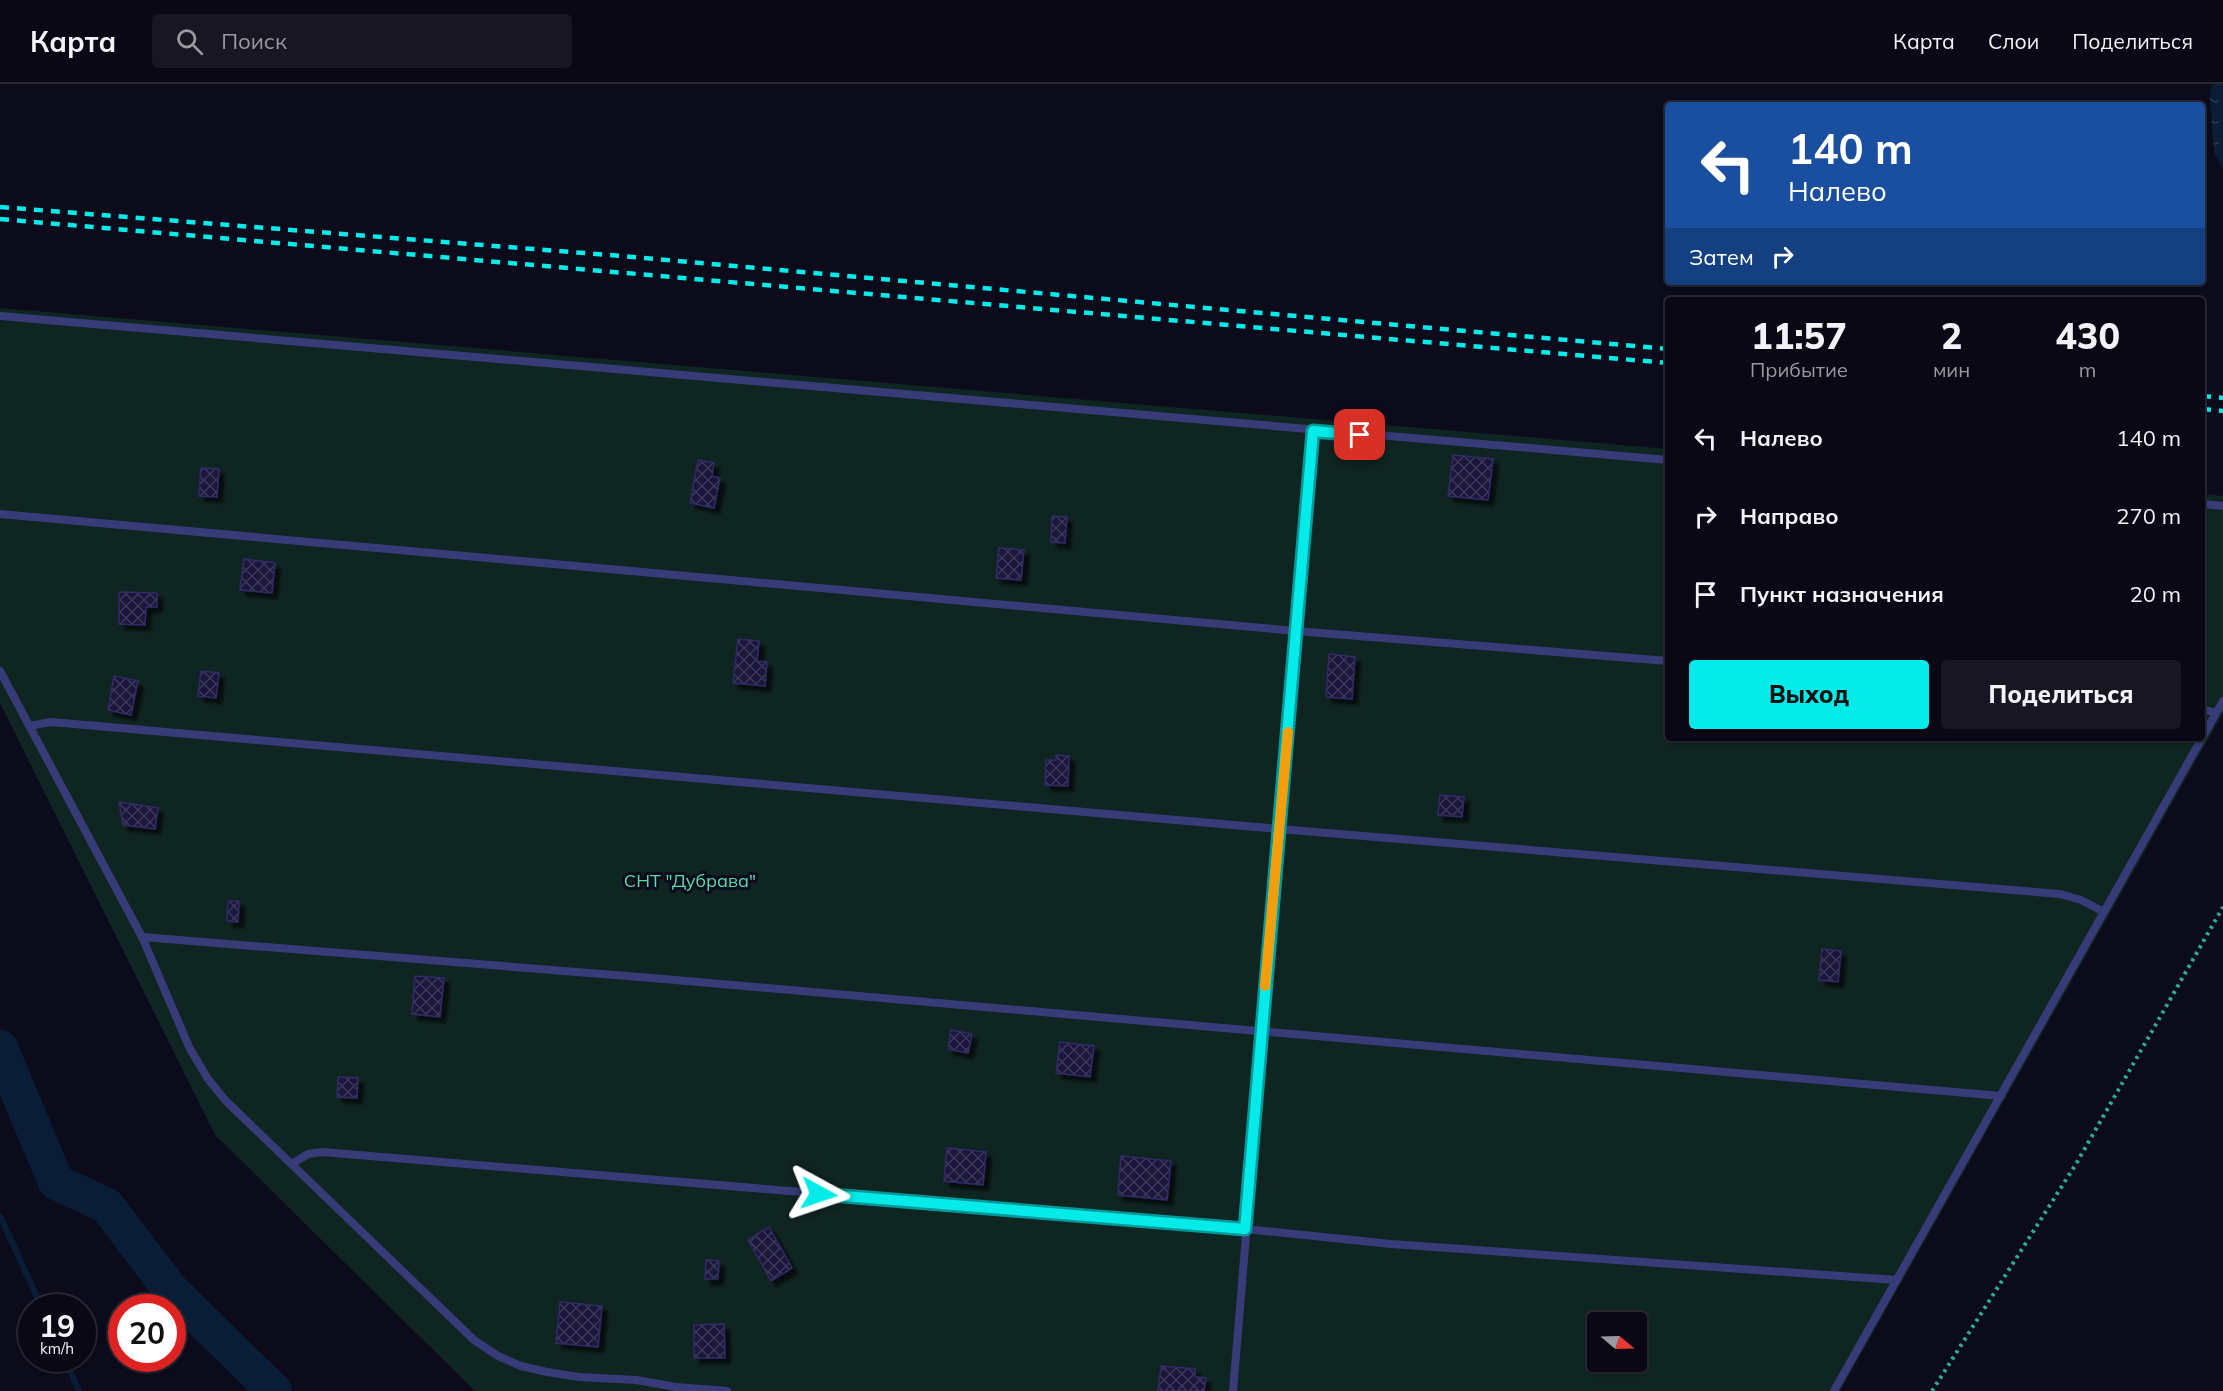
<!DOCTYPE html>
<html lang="ru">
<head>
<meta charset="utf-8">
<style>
	body { margin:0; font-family:Mulish,sans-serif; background:#171622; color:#f1f3f6; height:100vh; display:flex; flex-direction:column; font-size:22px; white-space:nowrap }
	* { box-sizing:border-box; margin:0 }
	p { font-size:20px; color:#999aa0 }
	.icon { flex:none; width:33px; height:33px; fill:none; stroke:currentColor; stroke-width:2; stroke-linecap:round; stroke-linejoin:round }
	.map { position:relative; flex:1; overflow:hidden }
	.details { position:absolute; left:1665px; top:213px; width:540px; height:444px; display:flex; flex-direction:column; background:#090814; border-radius:6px; box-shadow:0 2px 4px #0004,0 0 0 2px #292934 }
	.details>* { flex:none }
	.top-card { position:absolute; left:1665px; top:18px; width:540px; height:183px; border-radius:6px; box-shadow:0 2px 4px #0004,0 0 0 2px #292934; background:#1a4fa0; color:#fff; overflow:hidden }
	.needle { width:39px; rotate:109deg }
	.controls { position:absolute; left:1587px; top:1228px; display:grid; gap:12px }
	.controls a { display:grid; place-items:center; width:60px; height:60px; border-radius:6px; background:#090814; box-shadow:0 2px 4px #0004,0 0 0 2px #292934; font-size:30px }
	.speed { position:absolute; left:18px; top:1210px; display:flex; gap:12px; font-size:30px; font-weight:700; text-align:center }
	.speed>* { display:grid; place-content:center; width:78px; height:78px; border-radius:50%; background:#090814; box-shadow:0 2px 4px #0004,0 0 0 2px #292934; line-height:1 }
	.speed small { font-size:15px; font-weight:400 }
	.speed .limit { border:9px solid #d22; background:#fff; color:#111 }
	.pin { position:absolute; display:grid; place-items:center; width:51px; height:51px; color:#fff; margin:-26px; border-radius:12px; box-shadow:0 3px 9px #0006 }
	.me { position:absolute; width:66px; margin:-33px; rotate:95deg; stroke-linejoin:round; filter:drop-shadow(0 0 4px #0008) }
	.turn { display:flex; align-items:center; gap:21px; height:126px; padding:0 24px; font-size:27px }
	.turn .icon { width:78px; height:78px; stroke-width:2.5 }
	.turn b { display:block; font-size:42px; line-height:51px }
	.then { display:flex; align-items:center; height:57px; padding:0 24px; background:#0003; gap:12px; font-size:22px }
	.eta { display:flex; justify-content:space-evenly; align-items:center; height:102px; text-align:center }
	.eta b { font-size:36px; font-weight:800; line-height:42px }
	.button { display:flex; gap:12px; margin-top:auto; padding:12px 24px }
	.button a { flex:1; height:69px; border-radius:6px; background:#05ebea; color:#111; font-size:24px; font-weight:800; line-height:69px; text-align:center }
	.button a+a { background:#171622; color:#f1f3f6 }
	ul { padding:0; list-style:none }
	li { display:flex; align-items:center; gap:18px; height:78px; padding:0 24px }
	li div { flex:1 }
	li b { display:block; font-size:22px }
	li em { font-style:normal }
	header { display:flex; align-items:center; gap:36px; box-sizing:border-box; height:84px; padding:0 30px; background:#090814; border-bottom:2px solid #292934 }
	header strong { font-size:28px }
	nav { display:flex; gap:33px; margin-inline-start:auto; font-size:21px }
	.search { width:420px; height:54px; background:#171622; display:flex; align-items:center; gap:15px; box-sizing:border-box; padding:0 21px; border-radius:6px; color:#999aa0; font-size:22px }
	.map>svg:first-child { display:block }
</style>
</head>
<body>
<header>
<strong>Карта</strong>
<div class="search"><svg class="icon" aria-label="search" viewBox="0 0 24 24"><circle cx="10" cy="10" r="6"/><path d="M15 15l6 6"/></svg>Поиск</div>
<nav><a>Карта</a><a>Слои</a><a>Поделиться</a></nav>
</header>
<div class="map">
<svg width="2223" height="1307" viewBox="0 0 2223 1307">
	<defs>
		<pattern id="water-ripples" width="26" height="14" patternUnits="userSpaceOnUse" patternTransform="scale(1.5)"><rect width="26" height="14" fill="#091e36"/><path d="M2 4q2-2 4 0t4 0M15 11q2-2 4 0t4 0" fill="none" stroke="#2b3d54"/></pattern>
		<pattern id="building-cross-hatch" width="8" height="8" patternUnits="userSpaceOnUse" patternTransform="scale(1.5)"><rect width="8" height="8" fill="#1b183c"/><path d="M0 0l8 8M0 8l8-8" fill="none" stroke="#3b3859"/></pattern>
		<filter id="shadow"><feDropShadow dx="5.5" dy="5.5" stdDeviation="1.5" flood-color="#0009"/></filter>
	</defs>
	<rect width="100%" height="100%" fill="#0c0b1b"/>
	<path fill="#0f2522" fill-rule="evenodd" d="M0 224 1668 365V654H2202V410L2223 412V629L1840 1307H475L215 1051 0 619ZM1598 1239H1636V1278H1598Z"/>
	<path fill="url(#water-ripples)" d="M2212 0H2223V85L2214 68 2210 13Z"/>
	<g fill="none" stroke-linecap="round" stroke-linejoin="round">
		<path stroke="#091e36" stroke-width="6" d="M0 1132 42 1224
			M65 1275 79 1307"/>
		<path stroke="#091e36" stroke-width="36" d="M0 964 56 1098 107 1122 170 1205 274 1307"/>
	</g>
	<path fill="url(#building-cross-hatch)" stroke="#302a67" stroke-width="1.5" filter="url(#shadow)" d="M1453 371 1493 375 1488 416 1448 412Z
		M698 376 714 379 712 392 720 394 714 424 690 419Z
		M201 384 219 385 217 413 199 412Z
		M1052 432 1067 433 1065 459 1051 458Z
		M999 464 1024 466 1021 496 996 494Z
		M244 475 275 479 272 509 240 506Z
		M119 508 157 509V523H146L145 541 119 540Z
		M738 555 759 557 757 577 767 578 765 602 733 599Z
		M1329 570 1355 573 1352 615 1326 613Z
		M201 587 219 589 216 614 198 612Z
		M114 592 138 597 131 631 108 626Z
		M1056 671 1069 672 1068 702 1045 701 1046 676H1056Z
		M1440 711 1464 713 1462 733 1438 731Z
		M119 718 158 724 155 745 123 741Z
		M228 817H239L238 838 227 837Z
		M1822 865 1841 867 1838 898 1819 896Z
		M415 892 444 894 440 933 412 930Z
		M951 946 972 950 968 969 948 965Z
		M1060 958 1094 962 1090 993 1056 989Z
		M338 993 358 994 357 1014 337 1013Z
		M947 1064 986 1068 983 1101 944 1097Z
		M1121 1072 1171 1077 1167 1116 1118 1111Z
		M769 1143 792 1184 771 1197 748 1156Z
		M706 1176 719 1177 718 1195H705Z
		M560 1218 602 1222 598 1263 556 1259Z
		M724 1240 725 1274H694V1241Z
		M1161 1282 1195 1285V1293L1206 1294 1204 1307H1158Z"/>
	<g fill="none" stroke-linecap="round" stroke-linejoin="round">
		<path stroke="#2faa95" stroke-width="4" stroke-dasharray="3 4.5" stroke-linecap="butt" d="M1932 1307 2076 1080 2223 823"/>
		<path stroke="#373c79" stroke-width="8" d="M0 232 1668 376
			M2202 420 2223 422
			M0 430 1296 547 1668 577
			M0 587 142 853 190 965 208 995 226 1017 474 1256 498 1272 521 1282 547 1288 579 1293 636 1296 676 1303 727 1307
			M2202 625 2216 629
			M29 642 51 638 1279 745 2060 810 2081 816 2104 828
			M2202 654 2223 617
			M142 853C762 901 1381 956 2001 1012
			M292 1080 308 1070 322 1068 1245 1145 1391 1160 1897 1196
			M1233 1307 1313 347
			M1834 1307 2202 654"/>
		<path stroke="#05ebea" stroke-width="4.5" stroke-dasharray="9 8" stroke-linecap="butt" d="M0 123 622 172 1668 265
			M0 135 1668 279
			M2202 312 2223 314
			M2202 325 2223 327"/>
	</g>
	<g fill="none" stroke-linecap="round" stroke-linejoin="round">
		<g stroke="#039998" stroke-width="15">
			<path id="route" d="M819 1110 1245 1145 1313 347 1360 351"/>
		</g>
		<use href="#route" stroke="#05ebea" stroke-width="10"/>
		<path stroke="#f59e0b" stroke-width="10" d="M1265 902 1288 648"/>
	</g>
	<g text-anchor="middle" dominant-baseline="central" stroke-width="6" stroke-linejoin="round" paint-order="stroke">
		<g font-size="18" fill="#56dbab" stroke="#0c0b1b">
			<text x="690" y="796">СНТ "Дубрава"</text>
		</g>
	</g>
</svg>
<div class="controls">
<a><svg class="needle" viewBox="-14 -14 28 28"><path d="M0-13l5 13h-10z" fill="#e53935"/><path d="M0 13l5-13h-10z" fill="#999aa0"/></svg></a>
</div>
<div class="speed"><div>19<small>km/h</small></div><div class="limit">20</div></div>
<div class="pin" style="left:1360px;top:351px;background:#d93025"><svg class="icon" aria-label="arrive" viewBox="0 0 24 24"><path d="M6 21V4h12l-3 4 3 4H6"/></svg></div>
<svg class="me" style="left:819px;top:1110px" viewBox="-20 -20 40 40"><path d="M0-17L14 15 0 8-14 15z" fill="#05ebea" stroke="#fff" stroke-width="4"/></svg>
<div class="top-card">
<div class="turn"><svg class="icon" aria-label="left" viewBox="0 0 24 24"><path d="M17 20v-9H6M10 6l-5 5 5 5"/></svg><div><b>140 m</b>Налево</div></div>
<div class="then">Затем<svg class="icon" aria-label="right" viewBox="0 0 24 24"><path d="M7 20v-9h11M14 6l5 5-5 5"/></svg></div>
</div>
<section class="details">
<div class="eta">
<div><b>11:57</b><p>Прибытие</p></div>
<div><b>2</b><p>мин</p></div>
<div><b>430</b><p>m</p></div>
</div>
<ul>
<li><svg class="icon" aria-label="left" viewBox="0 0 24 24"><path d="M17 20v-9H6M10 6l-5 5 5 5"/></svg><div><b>Налево</b></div><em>140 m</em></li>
<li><svg class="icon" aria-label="right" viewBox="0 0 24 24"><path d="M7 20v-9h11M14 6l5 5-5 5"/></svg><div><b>Направо</b></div><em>270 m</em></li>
<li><svg class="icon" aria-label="arrive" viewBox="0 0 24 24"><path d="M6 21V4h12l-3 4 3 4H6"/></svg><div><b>Пункт назначения</b></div><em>20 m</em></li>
</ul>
<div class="button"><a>Выход</a><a>Поделиться</a></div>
</section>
</div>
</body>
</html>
